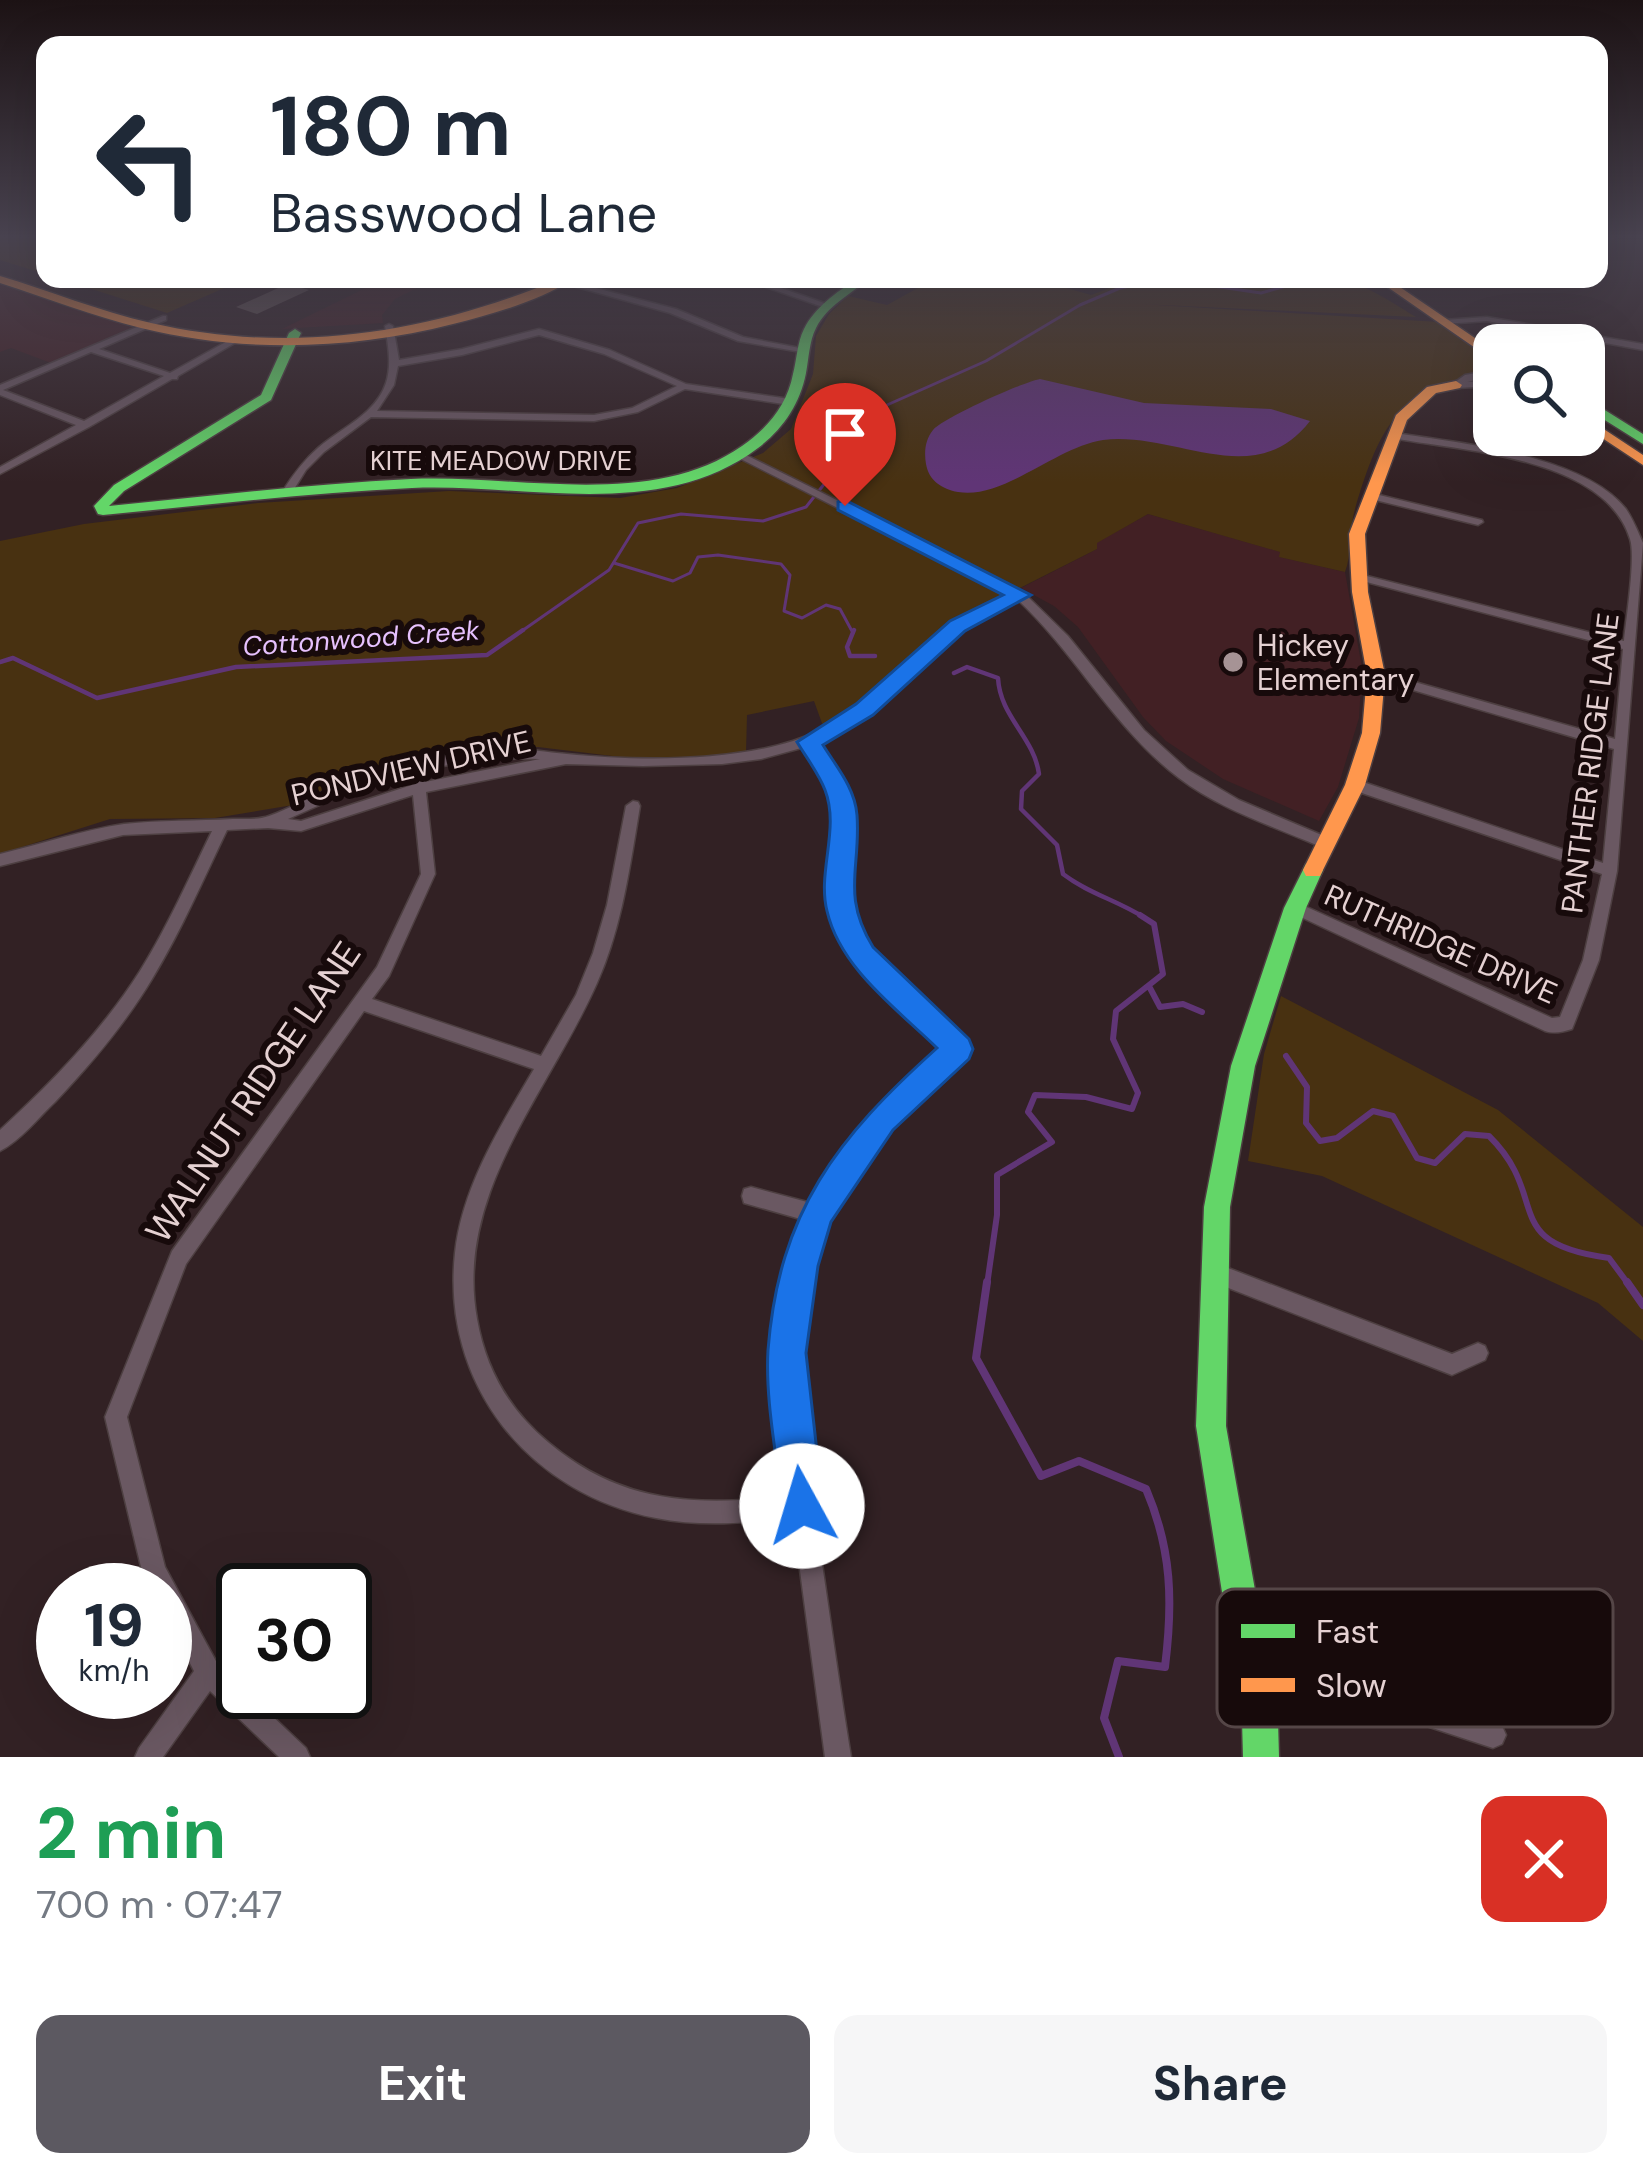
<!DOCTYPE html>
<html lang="en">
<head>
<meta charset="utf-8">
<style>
	body { margin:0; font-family:"DM Sans",sans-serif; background:#f6f6f7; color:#1f2937; height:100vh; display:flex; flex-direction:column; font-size:45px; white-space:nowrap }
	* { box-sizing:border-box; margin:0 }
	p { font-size:39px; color:#747a83 }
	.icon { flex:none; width:66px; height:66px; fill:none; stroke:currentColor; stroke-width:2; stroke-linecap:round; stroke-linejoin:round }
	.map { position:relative; height:1757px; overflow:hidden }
	.sheet { display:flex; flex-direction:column; background:#fff; flex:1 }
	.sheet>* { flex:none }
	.guide { position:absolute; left:36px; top:36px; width:1572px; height:252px; border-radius:24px; box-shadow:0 12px 48px #0002; background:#fff; color:#1f2937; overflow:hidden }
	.controls { position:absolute; left:1473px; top:324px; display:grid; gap:24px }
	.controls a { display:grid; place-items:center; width:132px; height:132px; border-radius:24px; background:#fff; box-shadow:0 12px 48px #0002; font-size:60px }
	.speed { position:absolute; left:36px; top:1563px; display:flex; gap:24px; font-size:60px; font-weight:700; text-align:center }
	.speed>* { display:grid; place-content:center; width:156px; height:156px; border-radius:50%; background:#fff; box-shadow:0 12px 48px #0002; line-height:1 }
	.speed small { font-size:30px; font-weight:400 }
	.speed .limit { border:6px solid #111; border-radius:18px; background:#fff; color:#111 }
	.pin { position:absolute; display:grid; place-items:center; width:102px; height:102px; color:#fff; margin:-123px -51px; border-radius:50% 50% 50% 0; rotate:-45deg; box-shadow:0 0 12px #0007 }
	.pin .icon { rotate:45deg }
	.me { position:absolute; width:132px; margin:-66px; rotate:354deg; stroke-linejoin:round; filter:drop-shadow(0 0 9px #0008) }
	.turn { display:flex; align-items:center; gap:42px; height:252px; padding:0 36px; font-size:54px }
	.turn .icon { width:156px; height:156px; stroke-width:2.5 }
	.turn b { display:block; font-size:84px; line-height:102px }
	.round { display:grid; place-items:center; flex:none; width:126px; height:126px; border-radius:24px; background:#f6f6f7 }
	.summary { display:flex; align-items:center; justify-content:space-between; height:204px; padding:0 36px }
	h1 { font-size:72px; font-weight:700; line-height:90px; color:#1e9e55 }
	.button { display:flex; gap:24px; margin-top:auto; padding:24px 36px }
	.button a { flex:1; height:138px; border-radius:24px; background:#5c5961; color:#fff; font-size:48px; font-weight:700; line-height:138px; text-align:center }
	.button a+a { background:#f6f6f7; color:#1f2937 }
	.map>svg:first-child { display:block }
</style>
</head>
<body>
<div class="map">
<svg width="1643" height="1757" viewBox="0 0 1643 1757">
	<rect width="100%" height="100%" fill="#322124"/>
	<path fill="#422024" d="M384 279H435L395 299 382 315 383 323 282 329Z
		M0 283 134 327 51 363 11 348 0 352Z
		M1148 514 1281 552 1280 557 1345 572 1362 668 1359 718 1338 787 1319 821 1223 779 1166 741 1143 717 1078 627 1054 606 1021 588 1097 549 1096 543Z"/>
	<path fill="#483111" d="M0 237H45V274L0 260Z
		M60 279H245L167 313Z
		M934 279H1035L1091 295 1134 279H1274L1287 284C1333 261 1378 294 1416 317L1140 304 1439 322 1494 361V371C1400 386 1381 422 1355 509 1349 529 1352 555 1345 572L1279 557 1280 552 1148 514 1097 543V549L959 619 864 701 823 726 814 701 747 715 746 752 662 762 538 747 494 748 299 804 215 818 110 819 0 854V541L84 524 258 503 449 491 620 498 677 488 763 453 791 429 813 374 816 336 829 314 848 296 887 305Z
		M1281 996 1498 1110 1643 1227V1341L1598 1303 1322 1176 1248 1161 1264 1054Z"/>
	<path fill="#603576" d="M1040 379 1144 403 1271 409 1310 421C1254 493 1176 431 1103 440 1056 447 1003 500 958 492 942 489 929 481 926 464 924 452 925 440 933 430 943 418 1023 382 1040 379Z"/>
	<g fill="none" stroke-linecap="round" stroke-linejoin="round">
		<path stroke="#603576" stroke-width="3" d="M1599 240 1616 237
			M614 563 673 581 690 573 698 557 718 555 781 564 790 575 784 611 802 618 826 605 840 609 853 633
			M519 633 609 570 638 523 681 514 763 521 806 507 829 478 836 438 860 417 986 361 1080 305 1120 288 1165 279 1261 293 1312 279"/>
		<path stroke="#603576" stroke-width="4.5" d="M854 630 847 647 850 656H875
			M0 662 13 658 97 698 236 667 487 655 523 630
			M954 673 967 667 998 678C1000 717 1034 737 1039 774L1022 791 1021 809 1057 845 1063 874C1089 894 1117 900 1145 918"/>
		<path stroke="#603576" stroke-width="6" d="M1150 988 1160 1007 1183 1004 1202 1012
			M1286 1056 1307 1087 1306 1123 1320 1141 1337 1138 1373 1111 1393 1116 1417 1158 1435 1163 1465 1134 1489 1136C1552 1198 1497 1243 1609 1258L1629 1285
			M987 1285 997 1215V1175L1052 1142 1028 1112 1035 1095 1086 1097 1132 1109 1138 1093 1113 1039 1116 1011 1163 974 1154 924 1140 915"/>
		<path stroke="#603576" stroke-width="8" d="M987 1282 976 1358 1041 1476 1079 1461 1146 1489C1172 1550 1173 1602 1165 1667L1118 1661 1104 1718 1119 1757
			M1627 1282 1643 1305"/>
	</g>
	<path fill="#655756" d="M287 284 309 290 257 314 236 307Z"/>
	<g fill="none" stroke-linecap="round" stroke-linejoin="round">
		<g stroke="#4d3f41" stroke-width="3">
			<path id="street" d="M548 279H561L676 309 743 337 805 349 801 352 738 341 670 313Z
				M743 279H755L830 305 823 307Z
				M163 316H166V320L99 349 170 373 233 338 240 340 178 376 177 379H172L89 427 0 474V467L76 425 0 395V385ZM91 352 164 376 84 421 3 390Z
				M1487 317 1643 344V350L1487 321 1443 324 1439 322 1443 320Z
				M389 324 393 326 399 360 462 349 539 329 610 350 686 384 790 399 795 402 790 405 685 389 638 412 594 421 371 417 324 452 306 470 291 494H283L282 492C293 475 303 461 318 448 341 428 376 414 386 383 392 364 388 345 385 326ZM539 335 604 354 677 386 632 408 594 415 377 411 394 385 398 366 462 355Z
				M1494 370V376L1467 382 1494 380V386L1456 388 1451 385 1465 375Z
				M1395 433C1460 443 1583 455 1626 509 1633 519 1638 532 1643 543L1617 871 1599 960 1574 1024 1572 1029C1563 1032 1554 1034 1545 1031L1290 912 1287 908 1290 904H1300L1552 1018 1560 1017 1583 960 1602 874 1350 789 1348 785 1350 781H1360L1603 863 1614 749 1372 678 1370 675 1376 671 1615 739 1623 649 1355 579 1353 577 1359 574 1624 641C1626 620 1636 556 1630 539 1605 457 1462 451 1392 438L1390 436Z
				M740 452 1024 593 1068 636 1144 730 1188 770 1239 800 1331 839 1333 843 1331 847H1321C1273 826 1221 810 1179 778 1115 730 1076 654 1018 600 936 628 896 708 816 742 826 757 839 773 845 790 860 829 838 871 848 911 863 967 924 1006 964 1044L967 1049 964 1054C917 1097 866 1140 835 1197 774 1305 804 1442 821 1557 831 1624 840 1690 851 1757H825L793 1518C747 1523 700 1527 656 1518 528 1493 441 1384 455 1253 462 1187 501 1125 534 1069L364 1011 186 1264 127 1417 165 1567 217 1663 243 1688V1692H247L306 1748 310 1757H279L210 1691 163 1757H135L139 1748 194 1671 165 1614V1590H152L142 1571 105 1417 172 1251 377 967 421 874 413 795 301 831 268 828 227 830C203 880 181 931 152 979 125 1024 91 1064 55 1102 38 1118 21 1140 0 1151V1130C52 1082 102 1031 140 971 168 926 189 878 212 831L123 835 0 866V854C41 844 83 830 124 824 160 820 197 821 233 819 245 819 258 820 269 816 289 809 308 798 327 790 380 768 438 751 495 748 520 747 542 752 567 754 635 761 728 762 793 741 880 713 925 624 1010 595L737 457 735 455ZM805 747C817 765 831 782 835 804 841 838 826 872 832 906 843 968 904 1008 946 1049 894 1095 843 1141 811 1203L751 1187 744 1189 742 1196 744 1203 751 1205 804 1220C770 1313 777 1400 790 1496 697 1506 623 1505 549 1443 509 1410 486 1370 477 1319 454 1193 549 1092 597 983 622 927 630 866 640 806L638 802 633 801 626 806 607 905 593 953 576 995 541 1056 372 999 389 976 435 874 426 792 566 764 643 766 722 764 761 759ZM493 758 540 759 425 782 424 769ZM411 772 412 785 301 821 288 819 340 796Z
				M1371 493 1482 520 1483 522 1478 525 1367 498 1366 496Z
				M1215 1263 1452 1354 1478 1343 1485 1346 1488 1353 1485 1360 1452 1375 1208 1280 1205 1273 1208 1266Z
				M1251 1644 1493 1722 1502 1726 1506 1735 1502 1744 1493 1748 1251 1668 1242 1665 1239 1656 1242 1647Z"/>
		</g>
		<g stroke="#4d3f41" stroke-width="3">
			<path id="fast" d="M856 279H868C850 295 827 306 816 328 809 342 809 358 806 373 800 404 783 429 758 448 660 522 525 483 412 488 309 493 206 505 103 515L98 514 94 506 114 485 261 395 289 333 295 329 301 333 271 400 124 491 109 506C210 496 310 484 411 479 516 474 651 510 742 446 768 428 787 405 793 374 797 359 797 343 804 329 815 307 836 293 856 279Z
				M1584 397 1643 434V444L1584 407Z
				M1313 862 1320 864 1323 870 1306 908 1255 1066 1230 1207 1226 1426 1278 1720 1279 1757H1243L1242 1720 1196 1426 1204 1207 1231 1066 1284 908 1306 864Z"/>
		</g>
		<g stroke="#4d3f41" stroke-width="3">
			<path id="slow" d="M0 276C50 291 99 311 151 323 290 355 428 334 559 279H573C539 301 493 314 453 324 350 350 244 353 141 328 93 316 47 298 0 283Z
				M1376 279H1388L1494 351V361Z
				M1456 381 1462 385 1460 388 1436 393 1407 420 1365 534 1368 592 1385 675 1380 733 1365 785 1320 876H1306L1303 870 1345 785 1362 733 1367 675 1352 592 1349 534 1396 415 1427 387Z
				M1584 416 1643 455V465L1584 426Z"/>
		</g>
		<use href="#street" fill="#6a5862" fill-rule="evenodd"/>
		<use href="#fast" fill="#63d668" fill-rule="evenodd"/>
		<use href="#slow" fill="#ff974d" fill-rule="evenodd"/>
	</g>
	<linearGradient id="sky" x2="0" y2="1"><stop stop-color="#1c1214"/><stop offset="0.49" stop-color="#494350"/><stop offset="1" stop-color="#494350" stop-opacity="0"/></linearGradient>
	<rect width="1643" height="483" fill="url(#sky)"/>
	<path fill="#1a73e8" stroke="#114b97" stroke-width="3" d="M845 500 1031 595 965 631 873 715 823 745C836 766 855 788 857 815 861 868 841 895 873 947L969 1039 973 1049 969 1059 893 1130 831 1222 818 1266 806 1353 823 1506 817 1520 802 1526 788 1520 782 1506C777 1456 765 1400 768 1350 779 1211 837 1138 937 1048 897 1009 840 968 827 911 817 872 840 829 825 790 819 774 806 757 797 742L856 704 950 621 1003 595 838 510V502Z"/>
	<circle fill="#a69395" stroke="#170a0b" stroke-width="4.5" cx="1233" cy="662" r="12"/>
	<g text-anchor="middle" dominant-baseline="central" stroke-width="12" stroke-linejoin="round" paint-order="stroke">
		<g font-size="27" fill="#e5d1d2" stroke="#170a0b">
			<text x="501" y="460">KITE MEADOW DRIVE</text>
		</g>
		<g font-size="27" font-style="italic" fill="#e6c1fe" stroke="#170a0b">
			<text transform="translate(361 638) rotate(-4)">Cottonwood Creek</text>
		</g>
		<g font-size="30" fill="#e5d1d2" stroke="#170a0b" text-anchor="start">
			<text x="1257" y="645">Hickey<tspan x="1257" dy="34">Elementary</tspan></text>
		</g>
		<g font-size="30" fill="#e5d1d2" stroke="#170a0b">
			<text transform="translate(1590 763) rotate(-83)">PANTHER RIDGE LANE</text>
			<text transform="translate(411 768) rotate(-13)">PONDVIEW DRIVE</text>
			<text transform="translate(1441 944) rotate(24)">RUTHRIDGE DRIVE</text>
		</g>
		<g font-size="36" fill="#e5d1d2" stroke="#170a0b">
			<text transform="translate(253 1092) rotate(-56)">WALNUT RIDGE LANE</text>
		</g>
	</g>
	<rect x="1217" y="1589" width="396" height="138" rx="18" fill="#170a0b" stroke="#554647" stroke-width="3"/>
	<rect x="1241" y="1624" width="54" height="14" fill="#63d668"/>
	<rect x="1241" y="1678" width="54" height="14" fill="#ff974d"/>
	<g font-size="33" fill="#e5d1d2">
		<text x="1316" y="1643">Fast</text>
		<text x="1316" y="1697">Slow</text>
	</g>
</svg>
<div class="controls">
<a><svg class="icon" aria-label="search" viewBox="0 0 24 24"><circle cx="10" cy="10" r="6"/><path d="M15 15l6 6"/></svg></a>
</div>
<div class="speed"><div>19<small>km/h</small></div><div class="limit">30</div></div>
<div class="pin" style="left:845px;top:506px;background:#d93025"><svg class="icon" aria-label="arrive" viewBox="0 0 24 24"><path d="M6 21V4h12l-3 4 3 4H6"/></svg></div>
<svg class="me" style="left:802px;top:1506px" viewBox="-20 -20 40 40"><circle r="19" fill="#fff"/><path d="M0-13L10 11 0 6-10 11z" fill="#1a73e8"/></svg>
<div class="guide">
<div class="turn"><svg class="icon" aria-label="left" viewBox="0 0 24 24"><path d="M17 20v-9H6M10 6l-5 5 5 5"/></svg><div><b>180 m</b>Basswood Lane</div></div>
</div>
</div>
<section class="sheet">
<div class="summary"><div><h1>2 min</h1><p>700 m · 07:47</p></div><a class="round" style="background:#d93025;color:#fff"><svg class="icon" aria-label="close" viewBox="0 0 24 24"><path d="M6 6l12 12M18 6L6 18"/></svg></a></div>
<div class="button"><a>Exit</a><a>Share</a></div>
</section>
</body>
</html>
